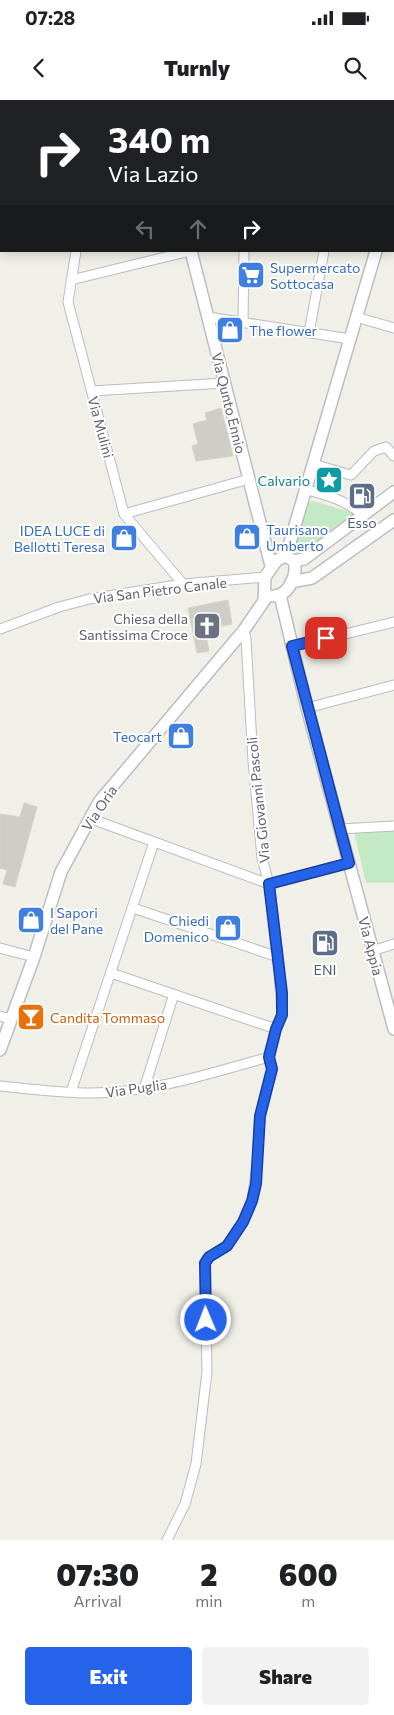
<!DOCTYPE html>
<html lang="en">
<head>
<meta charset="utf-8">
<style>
	body { margin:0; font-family:Commissioner,sans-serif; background:#f2f2f2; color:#202124; height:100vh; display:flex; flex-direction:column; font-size:19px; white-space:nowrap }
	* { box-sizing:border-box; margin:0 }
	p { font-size:16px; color:#757577 }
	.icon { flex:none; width:28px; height:28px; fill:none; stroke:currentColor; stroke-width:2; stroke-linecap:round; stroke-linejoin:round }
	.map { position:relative; height:1440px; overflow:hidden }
	.side { display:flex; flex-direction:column; background:#fff; flex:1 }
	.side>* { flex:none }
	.top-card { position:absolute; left:0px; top:0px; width:395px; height:152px; box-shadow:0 2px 12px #0003; background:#202124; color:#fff; overflow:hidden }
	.pin { position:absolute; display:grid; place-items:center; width:42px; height:42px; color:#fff; margin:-21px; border-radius:10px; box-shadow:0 2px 8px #0006 }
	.me { position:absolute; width:55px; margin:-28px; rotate:359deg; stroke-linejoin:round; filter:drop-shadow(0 0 4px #0008) }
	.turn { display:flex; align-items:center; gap:18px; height:105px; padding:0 25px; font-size:22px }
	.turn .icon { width:65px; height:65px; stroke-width:2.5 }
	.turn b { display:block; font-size:35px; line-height:42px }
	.lanes { display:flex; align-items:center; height:48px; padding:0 25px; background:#0003; justify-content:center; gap:25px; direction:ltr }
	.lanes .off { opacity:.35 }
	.eta { display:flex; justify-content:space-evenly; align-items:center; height:85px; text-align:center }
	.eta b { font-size:30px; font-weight:800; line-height:35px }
	.action { display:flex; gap:10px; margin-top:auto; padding:10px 25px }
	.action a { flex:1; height:58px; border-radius:5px; background:#2563eb; color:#fff; font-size:20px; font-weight:800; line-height:58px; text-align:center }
	.action a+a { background:#f2f2f2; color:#202124 }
	.status { display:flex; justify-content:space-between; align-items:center; height:35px; padding:0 25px; background:#fff; direction:ltr }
	.status svg { height:14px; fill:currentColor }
	header { display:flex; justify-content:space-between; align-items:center; height:65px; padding:0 25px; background:#fff; font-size:22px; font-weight:800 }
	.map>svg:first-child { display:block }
</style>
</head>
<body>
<div class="status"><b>07:28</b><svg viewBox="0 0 49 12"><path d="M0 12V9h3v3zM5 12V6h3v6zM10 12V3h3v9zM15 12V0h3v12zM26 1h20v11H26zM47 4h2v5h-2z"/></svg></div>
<header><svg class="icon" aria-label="back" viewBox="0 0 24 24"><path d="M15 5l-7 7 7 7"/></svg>Turnly<svg class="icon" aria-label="search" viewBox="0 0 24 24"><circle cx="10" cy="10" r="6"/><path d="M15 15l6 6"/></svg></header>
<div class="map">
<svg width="394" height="1440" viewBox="0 0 394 1440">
	<rect width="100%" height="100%" fill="#f1f0e8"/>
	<path fill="#c4e9c5" d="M313 401 357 414 300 456 291 448 306 403Z
		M394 730V783H366L354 732Z"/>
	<path fill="#cecdc6" stroke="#d7d2c5" d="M221 308 233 356 196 361 192 346 198 344 193 324 207 320 205 313Z
		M228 500 232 524 211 528 213 535 206 536 209 551 197 553 188 508Z
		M24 703 37 707 15 787 3 784 7 770 0 768V714L20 717Z"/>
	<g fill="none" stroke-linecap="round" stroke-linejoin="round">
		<g stroke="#babcc1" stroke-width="11">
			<path id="street" d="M95 1V0
				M197 1 201 0
				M248 1V0
				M351 1V0
				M76 151 68 202 124 414 183 484
				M71 180 190 151
				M208 217 350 239
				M356 217 394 228
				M243 223 244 151
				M309 233 324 151
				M92 291 224 283
				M313 364 351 375 374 351 386 347 394 356
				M304 389C326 395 346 400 363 415
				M124 414 249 379
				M0 529 59 507 89 499 183 484 265 477
				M292 547 394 522
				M307 608 394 585
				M89 718 269 784 349 763
				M340 729 394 726
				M133 808 278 857
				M0 848 34 857
				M372 851 394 844
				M111 873 276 929
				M0 916 11 919
				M0 986C30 989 61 993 91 993 152 993 211 973 269 957
				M144 989 174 894
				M71 992 154 742
				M167 1440 185 1404 196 1364 207 1272 205 1163 209 1157 227 1145 243 1122 252 1101 257 1065 260 1016 272 969 269 957 276 929 282 915 278 857 269 784 262 758 253 661 246 539 244 530"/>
		</g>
		<g stroke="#bbbdc3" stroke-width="14">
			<path id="secondary" d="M151 0 152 1
				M394 90V89
				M191 151 271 466
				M286 456 376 151
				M294 461 304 459 394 392
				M291 482 312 478 394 420
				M280 495 307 608 394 929
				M264 501 265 477 277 460 286 456 294 461C298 475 289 495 274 496
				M0 950 34 857 61 772 99 702 244 530 268 495"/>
		</g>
		<use href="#street" stroke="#fff" stroke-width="9"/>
		<use href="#secondary" stroke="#fff" stroke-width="11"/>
	</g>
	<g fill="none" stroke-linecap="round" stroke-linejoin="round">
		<g stroke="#184099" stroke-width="12">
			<path id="route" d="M206 1220 205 1163 209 1157 227 1146 243 1122 252 1101 256 1084 260 1016 272 969 269 957 276 929 282 915V893L269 784 349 763 292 546 326 538"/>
		</g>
		<use href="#route" stroke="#2563eb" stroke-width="9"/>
	</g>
	<defs>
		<g id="supermarket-square" transform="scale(1.4375)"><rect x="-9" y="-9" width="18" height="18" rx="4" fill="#3f7fe0" stroke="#fff"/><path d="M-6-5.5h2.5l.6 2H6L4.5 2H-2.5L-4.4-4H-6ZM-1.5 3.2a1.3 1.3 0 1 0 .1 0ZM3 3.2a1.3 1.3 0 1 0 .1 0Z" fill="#fff"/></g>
		<g id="shop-square" transform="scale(1.4375)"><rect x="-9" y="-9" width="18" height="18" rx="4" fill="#3f7fe0" stroke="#fff"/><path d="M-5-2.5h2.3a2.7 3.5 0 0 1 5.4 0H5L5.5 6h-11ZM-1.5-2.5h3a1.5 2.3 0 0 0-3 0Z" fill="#fff"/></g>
		<g id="sight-square" transform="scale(1.4375)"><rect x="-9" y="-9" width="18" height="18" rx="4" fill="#0f9aa8" stroke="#fff"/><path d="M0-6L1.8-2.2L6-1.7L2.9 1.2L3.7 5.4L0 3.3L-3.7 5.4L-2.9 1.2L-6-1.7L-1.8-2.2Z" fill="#fff"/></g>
		<g id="fuel-square" transform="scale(1.4375)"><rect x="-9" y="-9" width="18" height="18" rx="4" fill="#5c6f8a" stroke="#fff"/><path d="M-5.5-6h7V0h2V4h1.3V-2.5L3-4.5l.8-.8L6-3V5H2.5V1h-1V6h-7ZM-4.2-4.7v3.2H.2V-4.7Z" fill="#fff"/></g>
		<g id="church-square" transform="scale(1.4375)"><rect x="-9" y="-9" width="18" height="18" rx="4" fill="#6b7280" stroke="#fff"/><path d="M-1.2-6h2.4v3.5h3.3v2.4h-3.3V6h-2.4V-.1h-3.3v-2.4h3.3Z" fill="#fff"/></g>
		<g id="bar-square" transform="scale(1.4375)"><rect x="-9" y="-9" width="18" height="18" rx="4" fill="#e8710a" stroke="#fff"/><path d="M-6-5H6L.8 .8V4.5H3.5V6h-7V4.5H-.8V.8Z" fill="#fff"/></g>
	</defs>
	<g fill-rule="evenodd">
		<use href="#supermarket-square" x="251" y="175"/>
		<use href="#shop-square" x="230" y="230"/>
		<use href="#sight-square" x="329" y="380"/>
		<use href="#fuel-square" x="362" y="396"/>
		<use href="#shop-square" x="247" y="437"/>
		<use href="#shop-square" x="124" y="438"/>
		<use href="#church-square" x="207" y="526"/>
		<use href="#shop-square" x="181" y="636"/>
		<use href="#shop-square" x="31" y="820"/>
		<use href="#shop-square" x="228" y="828"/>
		<use href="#fuel-square" x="325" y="843"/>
		<use href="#bar-square" x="31" y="917"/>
	</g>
	<g text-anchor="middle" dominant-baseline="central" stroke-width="4" stroke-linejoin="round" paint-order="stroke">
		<g font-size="14" fill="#366cbe" stroke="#fff" text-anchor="start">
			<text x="270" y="167">Supermercato<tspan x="270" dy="16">Sottocasa</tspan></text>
			<text x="249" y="230">The flower</text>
			<text x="266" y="429">Taurisano<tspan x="266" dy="16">Umberto</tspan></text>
			<text x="105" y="430" text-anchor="end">IDEA LUCE di<tspan x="105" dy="16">Bellotti Teresa</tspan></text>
			<text x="162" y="636" text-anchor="end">Teocart</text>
			<text x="50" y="812">I Sapori<tspan x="50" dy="16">del Pane</tspan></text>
			<text x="209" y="820" text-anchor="end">Chiedi<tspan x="209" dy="16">Domenico</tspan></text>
		</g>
		<g font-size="14" fill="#5f6268" stroke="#fff">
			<text transform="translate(229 303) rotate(76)">Via Qunto Ennio</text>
			<text transform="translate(101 327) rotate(75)">Via Mulini</text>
			<text transform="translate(160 490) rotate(-7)">Via San Pietro Canale</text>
			<text transform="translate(258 700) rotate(-96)">Via Giovanni Pascoli</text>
			<text transform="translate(99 708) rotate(-56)">Via Oria</text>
			<text transform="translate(371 846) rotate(75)">Via Appia</text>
			<text transform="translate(136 988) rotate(-8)">Via Puglia</text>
		</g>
		<g font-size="14" fill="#0d838f" stroke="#fff" text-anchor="end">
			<text x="310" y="380">Calvario</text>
		</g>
		<g font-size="14" fill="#4e5e75" stroke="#fff">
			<text x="362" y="422">Esso</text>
			<text x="325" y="869">ENI</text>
		</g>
		<g font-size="14" fill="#5b616d" stroke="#fff" text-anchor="end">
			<text x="188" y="518">Chiesa della<tspan x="188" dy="16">Santissima Croce</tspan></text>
		</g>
		<g font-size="14" fill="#c56008" stroke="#fff" text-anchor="start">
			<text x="50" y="917">Candita Tommaso</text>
		</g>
	</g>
</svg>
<div class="pin" style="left:326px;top:538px;background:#d93025"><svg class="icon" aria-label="arrive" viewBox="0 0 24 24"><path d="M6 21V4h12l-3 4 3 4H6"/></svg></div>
<svg class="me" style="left:206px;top:1220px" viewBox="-20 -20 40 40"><circle r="17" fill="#2563eb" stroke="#fff" stroke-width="3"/><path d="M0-11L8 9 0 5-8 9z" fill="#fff"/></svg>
<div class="top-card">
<div class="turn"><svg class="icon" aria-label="right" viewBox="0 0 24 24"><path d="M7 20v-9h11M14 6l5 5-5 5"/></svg><div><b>340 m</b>Via Lazio</div></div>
<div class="lanes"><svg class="icon off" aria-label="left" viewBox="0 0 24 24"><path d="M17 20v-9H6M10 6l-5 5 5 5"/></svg><svg class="icon off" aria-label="ahead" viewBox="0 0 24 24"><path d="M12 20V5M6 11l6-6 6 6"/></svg><svg class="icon" aria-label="right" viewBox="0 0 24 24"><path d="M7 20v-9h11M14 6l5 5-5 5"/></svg></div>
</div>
</div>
<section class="side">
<div class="eta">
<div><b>07:30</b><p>Arrival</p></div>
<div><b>2</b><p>min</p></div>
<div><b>600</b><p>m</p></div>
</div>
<div class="action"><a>Exit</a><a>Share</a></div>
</section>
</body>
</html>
